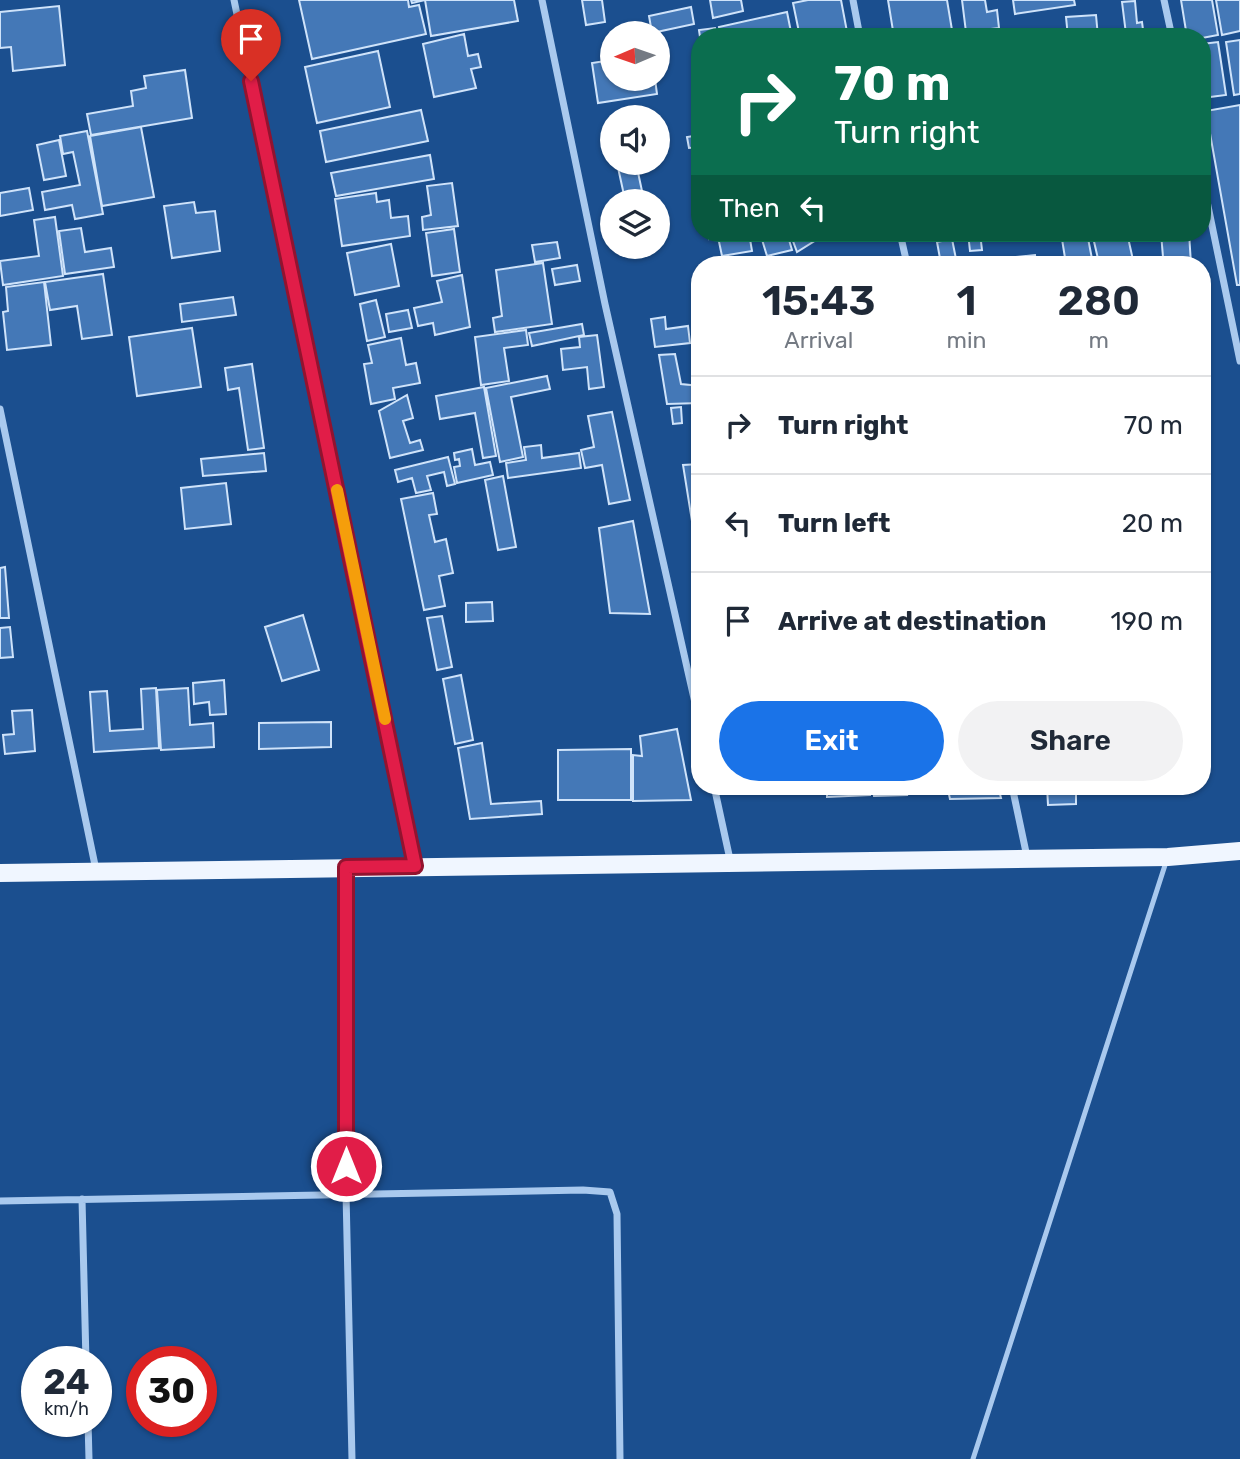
<!DOCTYPE html>
<html lang="en">
<head>
<meta charset="utf-8">
<style>
	body { margin:0; font-family:Rubik,sans-serif; background:#f2f2f3; color:#1f2937; height:100vh; display:flex; flex-direction:column; font-size:26px; white-space:nowrap }
	* { box-sizing:border-box; margin:0 }
	p { font-size:23px; color:#747a83 }
	.icon { flex:none; width:38px; height:38px; fill:none; stroke:currentColor; stroke-width:2; stroke-linecap:round; stroke-linejoin:round }
	.map { position:relative; flex:1; overflow:hidden }
	.side { position:absolute; left:691px; top:256px; width:520px; height:539px; display:flex; flex-direction:column; background:#fff; border-radius:28px; box-shadow:0 2px 5px #0004 }
	.side>* { flex:none }
	.guide { position:absolute; left:691px; top:28px; width:520px; height:214px; border-radius:28px; box-shadow:0 2px 5px #0004; background:#0b6e4f; color:#fff; overflow:hidden }
	.needle { width:46px; rotate:268deg }
	.tools { position:absolute; left:600px; top:21px; display:grid; gap:14px }
	.tools a { display:grid; place-items:center; width:70px; height:70px; border-radius:50%; background:#fff; box-shadow:0 2px 5px #0004; font-size:35px }
	.speed { position:absolute; left:21px; top:1346px; display:flex; gap:14px; font-size:35px; font-weight:700; text-align:center }
	.speed>* { display:grid; place-content:center; width:91px; height:91px; border-radius:50%; background:#fff; box-shadow:0 2px 5px #0004; line-height:1 }
	.speed small { font-size:18px; font-weight:400 }
	.speed .limit { border:10px solid #d22; background:#fff; color:#111 }
	.pin { position:absolute; display:grid; place-items:center; width:60px; height:60px; color:#fff; margin:-72px -30px; border-radius:50% 50% 50% 0; rotate:-45deg; box-shadow:0 0 7px #0007 }
	.pin .icon { rotate:45deg }
	.me { position:absolute; width:77px; margin:-38px; rotate:0deg; stroke-linejoin:round; filter:drop-shadow(0 0 5px #0008) }
	.turn { display:flex; align-items:center; gap:24px; height:147px; padding:0 28px; font-size:32px }
	.turn .icon { width:91px; height:91px; stroke-width:2.5 }
	.turn b { display:block; font-size:49px; line-height:60px }
	.then { display:flex; align-items:center; height:66px; padding:0 28px; background:#0003; gap:14px; font-size:26px }
	.eta { display:flex; justify-content:space-evenly; align-items:center; height:119px; text-align:center }
	.eta b { font-size:42px; font-weight:600; line-height:49px }
	.action { display:flex; gap:14px; margin-top:auto; padding:14px 28px }
	.action a { flex:1; height:80px; border-radius:42px; background:#1a73e8; color:#fff; font-size:28px; font-weight:600; line-height:80px; text-align:center }
	.action a+a { background:#f2f2f3; color:#1f2937 }
	ul { padding:0; list-style:none }
	li { display:flex; align-items:center; gap:21px; height:98px; padding:0 28px; border-top:2px solid #e0e1e3 }
	li div { flex:1 }
	li b { display:block; font-size:26px }
	li em { font-style:normal }
	.map>svg:first-child { display:block }
</style>
</head>
<body>
<div class="map">
<svg width="1240" height="1459" viewBox="0 0 1240 1459">
	<rect width="100%" height="100%" fill="#1b4f8f"/>
	<path fill="#4478b7" stroke="#cfe3fa" stroke-width="2" d="M299 0H408L409 7 419 5 426 34 312 59Z
		M411 0H514L518 21 431 36 425 0 412 3Z
		M582 0H602L605 22 586 25Z
		M710 0H741L743 11 713 18Z
		M808 0H841L848 37H800L793 3Z
		M888 0H947L952 30 912 37H894Z
		M962 0H985L987 12 997 10 999 28 966 32Z
		M1013 0H1074L1075 5 1015 14Z
		M1181 0H1212L1218 35 1202 38 1187 37Z
		M1216 0H1240V31L1222 35Z
		M1135 1 1137 23 1142 22 1144 37H1112L1126 34 1122 2Z
		M59 6 65 65 13 71 11 47 0 48V12Z
		M691 7 694 24 652 33 649 16Z
		M787 12 792 37H721L719 27Z
		M1096 15 1098 37H1068L1066 17Z
		M715 28 717 37H700L699 30Z
		M464 34 468 56 478 54 481 67 471 69 476 88 434 97 423 44Z
		M1240 40V94L1234 95 1226 42Z
		M1218 42 1226 95 1202 98V44Z
		M378 51 390 107 317 123 305 67Z
		M612 60V79H655L657 94 598 103 592 63Z
		M185 70 192 118 91 135 87 114 133 106 131 91 146 88 144 76Z
		M1240 105V285H1237L1206 111Z
		M421 110 428 141 326 162 320 131Z
		M141 127 154 197 102 206 90 136Z
		M87 131 103 214 75 219 72 205 45 210 42 192 80 185 73 152 63 154 60 136Z
		M700 135V147L689 148 687 137Z
		M59 140 66 176 44 180 37 145Z
		M430 155 434 179 336 196 331 173Z
		M617 163H636L642 191 624 195Z
		M452 183 458 226 423 230 422 217 431 215 427 186Z
		M29 188 33 210 0 216V193Z
		M376 193 377 202 389 200 391 218 408 216 410 236 342 246 335 199Z
		M194 202 196 213 215 211 220 251 172 258 164 206Z
		M55 217 63 276 3 285 0 261 39 256 34 220Z
		M81 228 85 252 111 248 114 267 65 274 59 231Z
		M454 229 460 272 432 276 426 233Z
		M708 233H749L752 251 722 256 718 237 709 239Z
		M760 233H787L792 250 767 256Z
		M790 233H813L816 240 797 252Z
		M968 233H980L982 250 970 251Z
		M1061 233H1087L1093 264H1066Z
		M1092 233H1127L1133 260 1113 264H1095L1099 263Z
		M1161 233H1189L1191 264H1168V257H1163Z
		M952 239 957 264H941L937 242Z
		M557 242 560 258 535 262 532 245Z
		M391 244 399 286 355 295 347 253Z
		M1035 255 1036 264H990L989 260Z
		M889 259 890 264H873V262Z
		M543 263 552 324 495 332 493 318 502 316 496 270Z
		M577 265 580 281 555 285 552 269Z
		M103 274 112 335 82 339 77 306 50 310 45 282Z
		M462 275 470 327 435 335 433 323 418 326 414 308 442 302 437 281Z
		M44 282 51 345 7 350 3 312 8 311 6 287Z
		M233 297 236 315 182 322 180 304Z
		M376 300 385 337 367 341 360 304Z
		M408 310 412 328 389 332 386 314Z
		M665 317 666 329 688 326 690 343 655 347 651 319Z
		M582 324 584 335 532 346 529 333Z
		M192 328 201 387 137 396 129 337Z
		M526 330 528 345 504 348 509 381 481 385 475 337Z
		M1202 331 1209 362 1202 363Z
		M597 335 604 387 589 389 587 367 563 370 561 349 580 347 579 337Z
		M401 338 406 365 416 363 420 383 393 388 395 399 371 404 364 364 372 363 368 345Z
		M675 354 681 384 700 386V403L667 404 659 355Z
		M252 364 264 448 248 450 239 388 228 390 225 368Z
		M547 376 550 389 511 397 523 457 500 462 486 388Z
		M484 387 496 456 483 458 475 413 440 419 436 396Z
		M407 395 413 418 403 421 410 443 420 440 423 450 390 458 379 411Z
		M681 407 682 423 673 424 671 408Z
		M612 412 630 500 609 504 602 465 585 468 581 450 594 447 588 416Z
		M541 445 542 458 579 453 581 468 508 478 506 463 526 460 524 447Z
		M472 449 475 465 490 462 493 475 457 483 454 467 460 466 459 459 455 460 454 453Z
		M264 453 266 471 203 476 201 459Z
		M448 457 455 484 447 486 444 472 427 476 431 490 416 493 412 478 398 482 395 470Z
		M700 464V519L692 521 683 465Z
		M503 476 516 547 498 550 485 480Z
		M226 483 231 524 185 529 181 488Z
		M433 493 437 514 429 515 435 542 446 539 453 573 439 576 445 606 424 610 401 499Z
		M633 521 650 614 610 613 599 528Z
		M5 567 9 618H0V568Z
		M492 602 493 621 466 622V603Z
		M303 615 319 670 282 681 265 627Z
		M442 616 452 667 437 670 427 618Z
		M10 627 13 657 0 658V628Z
		M461 675 473 740 455 744 443 679Z
		M224 680 226 714 210 715 209 702 194 704 193 683Z
		M156 688 159 748 94 752 90 692 107 691 110 731 143 729 141 689Z
		M188 688 190 725 213 723 214 747 161 750 157 690Z
		M32 710 35 751 5 754 3 735 14 734 12 711Z
		M331 722V747L259 749V723Z
		M677 729 691 800 633 801V755L642 756 640 736Z
		M482 743 491 804 541 801 542 814 470 819 458 748Z
		M631 749V800H558V750Z
		M827 786H870V795L827 797Z
		M872 786H905L907 795 874 796Z
		M947 786H998L1001 798 950 799Z
		M1047 786H1107L1108 793 1076 794V804L1048 805Z"/>
	<g fill="none" stroke-linecap="round" stroke-linejoin="round">
		<path stroke="#a9c9ee" stroke-width="5" d="M973 1459 1167 859"/>
		<path stroke="#a9c9ee" stroke-width="7" d="M234 0 415 866
			M542 0 605 304 700 725
			M853 0 860 37
			M1164 0 1172 37
			M1202 177 1240 361
			M900 233 907 264
			M0 409 96 870
			M714 786 731 864
			M1012 786 1027 857
			M346 868V1193L352 1459
			M82 1199 86 1362
			M0 1201 583 1190 610 1192 617 1214 620 1459
			M88 1421 89 1459"/>
		<path stroke="#f0f6ff" stroke-width="18" d="M0 873 1168 857 1240 851"/>
	</g>
	<g fill="none" stroke-linecap="round" stroke-linejoin="round">
		<g stroke="#92132f" stroke-width="18">
			<path id="route" d="M251 81 415 866 346 867V1166"/>
		</g>
		<use href="#route" stroke="#e11d48" stroke-width="12"/>
		<path stroke="#f59e0b" stroke-width="12" d="M337 490 385 719"/>
	</g>
</svg>
<div class="tools">
<a><svg class="needle" viewBox="-14 -14 28 28"><path d="M0-13l5 13h-10z" fill="#e53935"/><path d="M0 13l5-13h-10z" fill="#747a83"/></svg></a>
<a><svg class="icon" aria-label="sound" viewBox="0 0 24 24"><path d="M4 9h4l5-4v14l-5-4H4zM17 9q2 3 0 6"/></svg></a>
<a><svg class="icon" aria-label="layers" viewBox="0 0 24 24"><path d="M12 4l9 5-9 5-9-5zM3 14l9 5 9-5"/></svg></a>
</div>
<div class="speed"><div>24<small>km/h</small></div><div class="limit">30</div></div>
<div class="pin" style="left:251px;top:81px;background:#d93025"><svg class="icon" aria-label="arrive" viewBox="0 0 24 24"><path d="M6 21V4h12l-3 4 3 4H6"/></svg></div>
<svg class="me" style="left:346px;top:1166px" viewBox="-20 -20 40 40"><circle r="17" fill="#e11d48" stroke="#fff" stroke-width="3"/><path d="M0-11L8 9 0 5-8 9z" fill="#fff"/></svg>
<div class="guide">
<div class="turn"><svg class="icon" aria-label="right" viewBox="0 0 24 24"><path d="M7 20v-9h11M14 6l5 5-5 5"/></svg><div><b>70 m</b>Turn right</div></div>
<div class="then">Then<svg class="icon" aria-label="left" viewBox="0 0 24 24"><path d="M17 20v-9H6M10 6l-5 5 5 5"/></svg></div>
</div>
<section class="side">
<div class="eta">
<div><b>15:43</b><p>Arrival</p></div>
<div><b>1</b><p>min</p></div>
<div><b>280</b><p>m</p></div>
</div>
<ul>
<li><svg class="icon" aria-label="right" viewBox="0 0 24 24"><path d="M7 20v-9h11M14 6l5 5-5 5"/></svg><div><b>Turn right</b></div><em>70 m</em></li>
<li><svg class="icon" aria-label="left" viewBox="0 0 24 24"><path d="M17 20v-9H6M10 6l-5 5 5 5"/></svg><div><b>Turn left</b></div><em>20 m</em></li>
<li><svg class="icon" aria-label="arrive" viewBox="0 0 24 24"><path d="M6 21V4h12l-3 4 3 4H6"/></svg><div><b>Arrive at destination</b></div><em>190 m</em></li>
</ul>
<div class="action"><a>Exit</a><a>Share</a></div>
</section>
</div>
</body>
</html>
